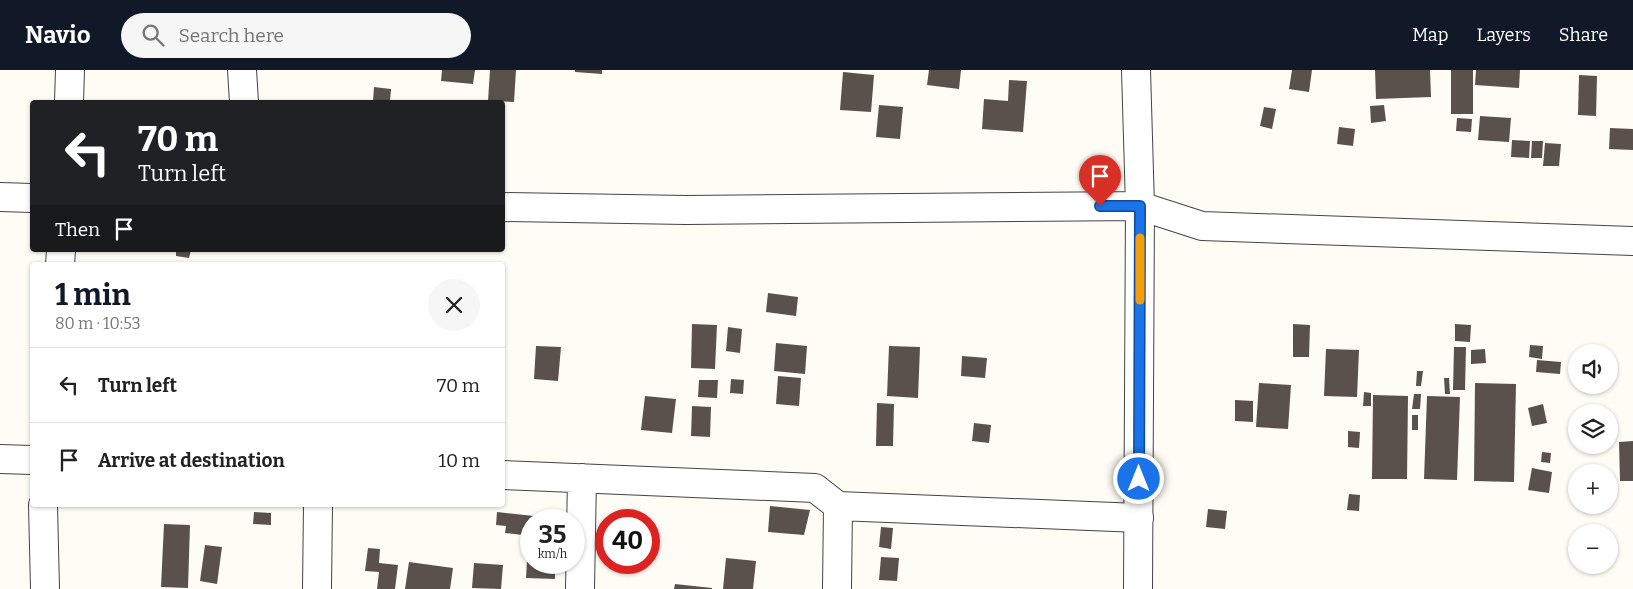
<!DOCTYPE html>
<html lang="en">
<head>
<meta charset="utf-8">
<style>
	body { margin:0; font-family:Bitter,serif; background:#f6f6f6; color:#222; height:100vh; display:flex; flex-direction:column; font-size:19px; white-space:nowrap }
	* { box-sizing:border-box; margin:0 }
	p { font-size:16px; color:#767676 }
	.icon { flex:none; width:28px; height:28px; fill:none; stroke:currentColor; stroke-width:2; stroke-linecap:round; stroke-linejoin:round }
	.map { position:relative; flex:1; overflow:hidden }
	.drawer { position:absolute; left:30px; top:192px; width:475px; height:245px; display:flex; flex-direction:column; background:#fff; border-radius:5px; box-shadow:0 1px 4px #0004 }
	.drawer>* { flex:none }
	.top-card { position:absolute; left:30px; top:30px; width:475px; height:152px; border-radius:5px; box-shadow:0 1px 4px #0004; background:#202124; color:#fff; overflow:hidden }
	.tools { position:absolute; left:1568px; top:274px; display:grid; gap:10px }
	.tools a { display:grid; place-items:center; width:50px; height:50px; border-radius:50%; background:#fff; box-shadow:0 1px 4px #0004; font-size:25px }
	.speed { position:absolute; left:520px; top:439px; display:flex; gap:10px; font-size:25px; font-weight:700; text-align:center }
	.speed>* { display:grid; place-content:center; width:65px; height:65px; border-radius:50%; background:#fff; box-shadow:0 1px 4px #0004; line-height:1 }
	.speed small { font-size:12px; font-weight:400 }
	.speed .limit { border:8px solid #d22; background:#fff; color:#111 }
	.pin { position:absolute; display:grid; place-items:center; width:42px; height:42px; color:#fff; margin:-51px -21px; border-radius:50% 50% 50% 0; rotate:-45deg; box-shadow:0 0 5px #0007 }
	.pin .icon { rotate:45deg }
	.me { position:absolute; width:55px; margin:-28px; rotate:0deg; stroke-linejoin:round; filter:drop-shadow(0 0 4px #0008) }
	.turn { display:flex; align-items:center; gap:18px; height:105px; padding:0 25px; font-size:22px }
	.turn .icon { width:65px; height:65px; stroke-width:2.5 }
	.turn b { display:block; font-size:35px; line-height:42px }
	.then { display:flex; align-items:center; height:48px; padding:0 25px; background:#0003; gap:10px; font-size:19px }
	.round { display:grid; place-items:center; flex:none; width:52px; height:52px; border-radius:26px; background:#f6f6f6 }
	.overview { display:flex; align-items:center; justify-content:space-between; height:85px; padding:0 25px }
	h1 { font-size:30px; font-weight:700; line-height:38px; color:#111827 }
	ul { padding:0; list-style:none }
	li { display:flex; align-items:center; gap:15px; height:75px; padding:0 25px; border-top:1px solid #e0e0e0 }
	li div { flex:1 }
	li b { display:block; font-size:19px }
	li em { font-style:normal }
	header { display:flex; align-items:center; gap:30px; box-sizing:border-box; height:70px; padding:0 25px; background:#111827; color:#fff }
	header strong { font-size:24px }
	nav { display:flex; gap:28px; margin-inline-start:auto; font-size:18px }
	.search { width:350px; height:45px; background:#f6f6f6; display:flex; align-items:center; gap:12px; box-sizing:border-box; padding:0 18px; border-radius:28px; color:#767676; font-size:19px }
	.map>svg:first-child { display:block }
</style>
</head>
<body>
<header>
<strong>Navio</strong>
<div class="search"><svg class="icon" aria-label="search" viewBox="0 0 24 24"><circle cx="10" cy="10" r="6"/><path d="M15 15l6 6"/></svg>Search here</div>
<nav><a>Map</a><a>Layers</a><a>Share</a></nav>
</header>
<div class="map">
<svg width="1633" height="519" viewBox="0 0 1633 519">
	<rect width="100%" height="100%" fill="#fffcf5"/>
	<path fill="#5a514d" d="M442 0H475L473 14 441 11Z
		M490 0H516L514 32 488 31Z
		M575 0H602V4L575 2Z
		M929 0H961L959 19 927 15Z
		M1292 0H1312L1309 22 1289 19Z
		M1375 0H1430L1431 27 1376 29Z
		M1451 0H1473V44H1451Z
		M1476 0H1520L1519 18 1475 15Z
		M843 2 874 5 871 42 840 40Z
		M1579 5 1597 6 1596 46 1578 45Z
		M1009 10 1027 11 1023 62 982 59 984 29 1008 31Z
		M374 17 391 19 390 32 373 31Z
		M879 35 903 37 900 69 876 67Z
		M1384 35 1386 51 1371 53 1370 36Z
		M1264 37 1276 39 1272 59 1260 56Z
		M1480 46 1511 48 1509 72 1478 70Z
		M1457 48 1472 49 1471 62 1456 61Z
		M1339 57 1355 59 1353 76 1337 74Z
		M1610 58 1633 59V80L1609 79Z
		M1512 70 1530 71 1529 88 1511 87Z
		M1532 71H1543L1542 88H1531Z
		M1545 73 1561 74 1559 96H1543Z
		M176 180H191L189 188 176 186Z
		M768 223 798 227 796 246 766 242Z
		M692 254 717 255 715 299 691 298Z
		M1293 254 1310 255 1309 287H1293Z
		M1455 254 1471 255 1470 272 1455 271Z
		M728 257 742 259 740 283 726 281Z
		M776 273 807 276 805 304 774 301Z
		M1530 275 1543 276 1542 289 1529 287Z
		M536 276 561 277 558 311 534 309Z
		M889 276 920 277 918 328 887 326Z
		M1454 277H1466L1465 320H1453Z
		M1326 279 1359 280 1357 327 1324 326Z
		M1485 279 1486 293 1471 294V280Z
		M962 286 987 288 985 308 961 306Z
		M1537 290 1561 292 1560 304 1536 302Z
		M1417 301H1423L1421 316H1416Z
		M778 306 801 308 799 336 776 334Z
		M1444 308H1449L1450 324H1445Z
		M731 309 744 310 743 324 730 323Z
		M699 310H718L717 328 698 327Z
		M1259 313 1291 315 1288 359 1256 357Z
		M1475 313 1516 314 1514 412 1474 411Z
		M1364 322 1371 323V336H1363Z
		M1414 324H1421L1420 339H1412Z
		M1373 325 1408 326 1407 409H1372Z
		M645 326 676 329 672 363 641 360Z
		M1427 326 1460 327 1457 410 1424 409Z
		M1235 330 1253 331V352L1235 351Z
		M877 333 894 334 893 376H876Z
		M1543 334 1547 353 1532 356 1528 338Z
		M692 336 711 337 710 367 691 366Z
		M1412 345H1418V360H1412Z
		M974 353 991 355 989 373 972 371Z
		M1348 361 1360 362 1359 378 1348 377Z
		M1633 371V411H1620L1619 372Z
		M1542 382 1551 383 1550 393 1541 392Z
		M1532 398 1552 402 1549 423 1528 420Z
		M1349 424 1360 425 1359 441 1347 440Z
		M770 436 810 440 804 465 768 462Z
		M1208 439 1227 441 1225 459 1206 457Z
		M254 442 271 443V455L253 454Z
		M497 442 534 446V450H531V466L505 463 506 456 496 455Z
		M164 454 190 455 188 518 161 517Z
		M881 457 893 458 891 479 879 477Z
		M528 473H531V492H555V509L526 508Z
		M205 475 222 477 217 514 200 511Z
		M368 478 380 479 379 493 398 495 395 519H377L379 502 365 501Z
		M881 487 899 488 897 511 879 510Z
		M726 488 756 491 753 519H723Z
		M409 492 453 498 450 519H405Z
		M474 493 503 495 501 519 472 518Z
		M675 514 712 518V519H674Z"/>
	<g fill="none" stroke-linecap="round" stroke-linejoin="round">
		<g stroke="#444" stroke-width="30">
			<path id="minor" d="M242 0 244 32
				M69 32 70 0
				M60 195 61 180
				M0 389 32 390
				M502 405 815 418 838 436 1139 448
				M43 435 45 519
				M317 519 318 435
				M580 519 582 408
				M837 519 838 436"/>
		</g>
		<g stroke="#444" stroke-width="30">
			<path id="tertiary" d="M1136 0 1140 136 1138 519
				M0 127 32 128
				M502 137 686 140 1140 136 1202 156 1633 171"/>
		</g>
		<use href="#minor" stroke="#fff" stroke-width="28"/>
		<use href="#tertiary" stroke="#fff" stroke-width="28"/>
	</g>
	<g fill="none" stroke-linecap="round" stroke-linejoin="round">
		<g stroke="#114b97" stroke-width="12">
			<path id="route" d="M1100 136H1140L1139 409"/>
		</g>
		<use href="#route" stroke="#1a73e8" stroke-width="9"/>
		<path stroke="#f59e0b" stroke-width="9" d="M1140 230V168"/>
	</g>
</svg>
<div class="tools">
<a><svg class="icon" aria-label="sound" viewBox="0 0 24 24"><path d="M4 9h4l5-4v14l-5-4H4zM17 9q2 3 0 6"/></svg></a>
<a><svg class="icon" aria-label="layers" viewBox="0 0 24 24"><path d="M12 4l9 5-9 5-9-5zM3 14l9 5 9-5"/></svg></a>
<a>+</a>
<a>−</a>
</div>
<div class="speed"><div>35<small>km/h</small></div><div class="limit">40</div></div>
<div class="pin" style="left:1100px;top:136px;background:#d93025"><svg class="icon" aria-label="arrive" viewBox="0 0 24 24"><path d="M6 21V4h12l-3 4 3 4H6"/></svg></div>
<svg class="me" style="left:1139px;top:409px" viewBox="-20 -20 40 40"><circle r="17" fill="#1a73e8" stroke="#fff" stroke-width="3"/><path d="M0-11L8 9 0 5-8 9z" fill="#fff"/></svg>
<div class="top-card">
<div class="turn"><svg class="icon" aria-label="left" viewBox="0 0 24 24"><path d="M17 20v-9H6M10 6l-5 5 5 5"/></svg><div><b>70 m</b>Turn left</div></div>
<div class="then">Then<svg class="icon" aria-label="arrive" viewBox="0 0 24 24"><path d="M6 21V4h12l-3 4 3 4H6"/></svg></div>
</div>
<section class="drawer">
<div class="overview"><div><h1>1 min</h1><p>80 m · 10:53</p></div><a class="round"><svg class="icon" aria-label="close" viewBox="0 0 24 24"><path d="M6 6l12 12M18 6L6 18"/></svg></a></div>
<ul>
<li><svg class="icon" aria-label="left" viewBox="0 0 24 24"><path d="M17 20v-9H6M10 6l-5 5 5 5"/></svg><div><b>Turn left</b></div><em>70 m</em></li>
<li><svg class="icon" aria-label="arrive" viewBox="0 0 24 24"><path d="M6 21V4h12l-3 4 3 4H6"/></svg><div><b>Arrive at destination</b></div><em>10 m</em></li>
</ul>
</section>
</div>
</body>
</html>
